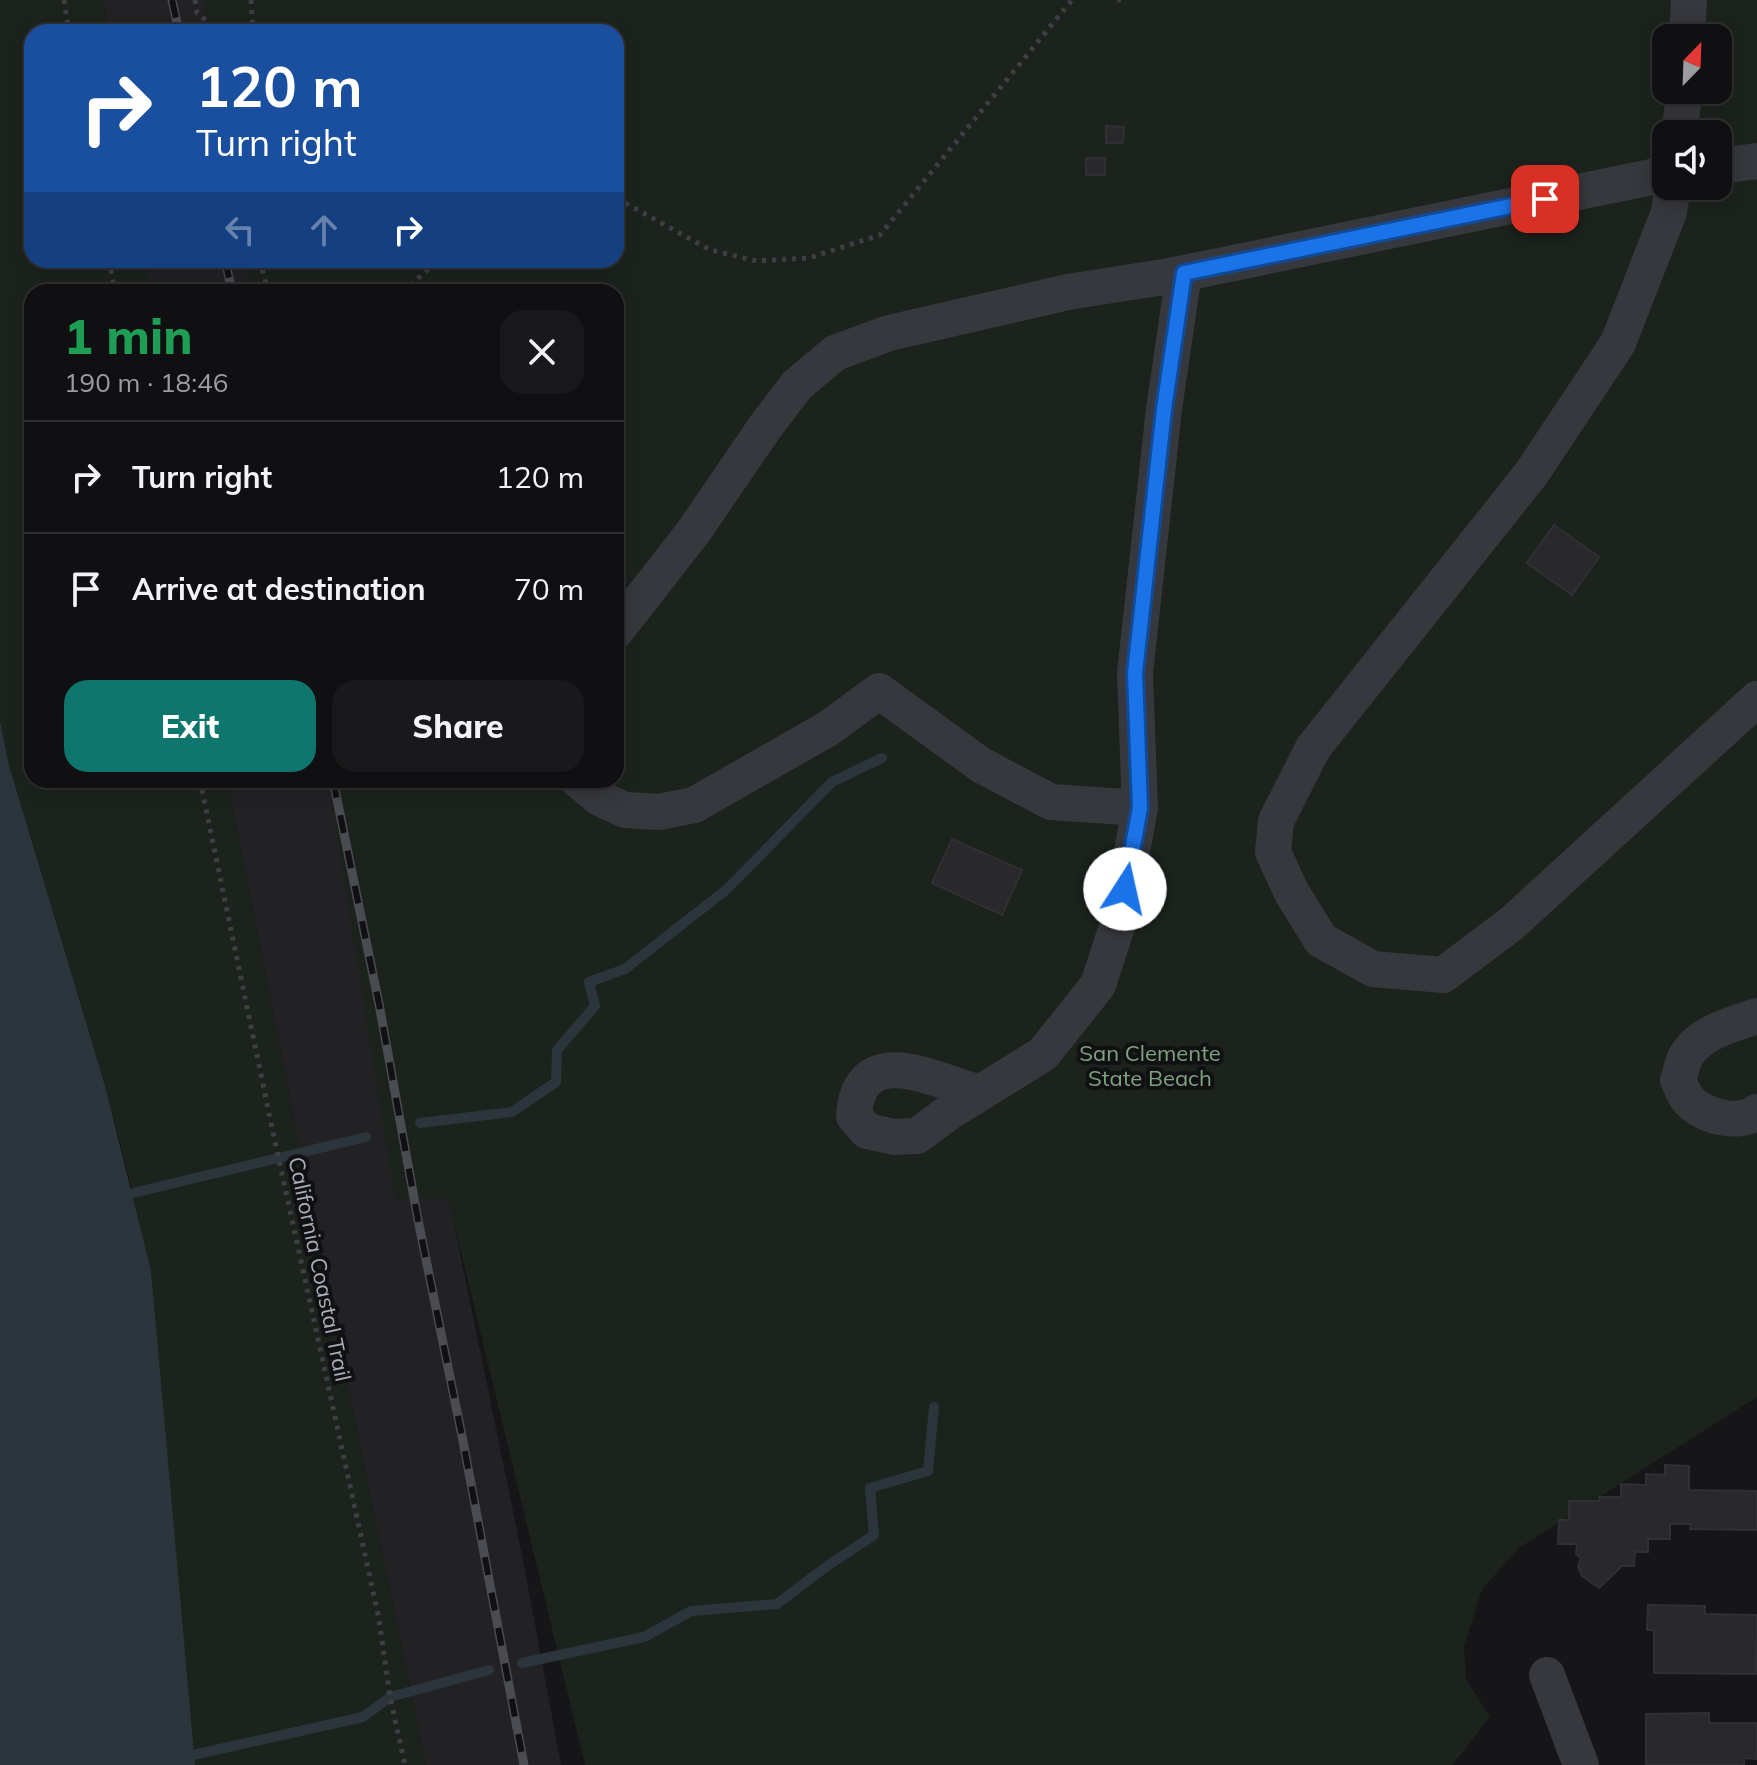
<!DOCTYPE html>
<html lang="en">
<head>
<meta charset="utf-8">
<style>
	body { margin:0; font-family:Mulish,sans-serif; background:#19191b; color:#f1f3f6; height:100vh; display:flex; flex-direction:column; font-size:30px; white-space:nowrap }
	* { box-sizing:border-box; margin:0 }
	p { font-size:26px; color:#9c9d9f }
	.icon { flex:none; width:44px; height:44px; fill:none; stroke:currentColor; stroke-width:2; stroke-linecap:round; stroke-linejoin:round }
	.map { position:relative; flex:1; overflow:hidden }
	.details { position:absolute; left:24px; top:284px; width:600px; height:504px; display:flex; flex-direction:column; background:#101012; border-radius:24px; box-shadow:0 4px 20px #0003,0 0 0 2px #303032 }
	.details>* { flex:none }
	.guide { position:absolute; left:24px; top:24px; width:600px; height:244px; border-radius:24px; box-shadow:0 4px 20px #0003,0 0 0 2px #303032; background:#1a4fa0; color:#fff; overflow:hidden }
	.needle { width:52px; rotate:23deg }
	.controls { position:absolute; left:1652px; top:24px; display:grid; gap:16px }
	.controls a { display:grid; place-items:center; width:80px; height:80px; border-radius:16px; background:#101012; box-shadow:0 4px 20px #0003,0 0 0 2px #303032; font-size:40px }
	.pin { position:absolute; display:grid; place-items:center; width:68px; height:68px; color:#fff; margin:-34px; border-radius:16px; box-shadow:0 4px 12px #0006 }
	.me { position:absolute; width:88px; margin:-44px; rotate:10deg; stroke-linejoin:round; filter:drop-shadow(0 0 6px #0008) }
	.turn { display:flex; align-items:center; gap:28px; height:168px; padding:0 40px; font-size:36px }
	.turn .icon { width:104px; height:104px; stroke-width:2.5 }
	.turn b { display:block; font-size:56px; line-height:68px }
	.lanes { display:flex; align-items:center; height:76px; padding:0 40px; background:#0003; justify-content:center; gap:40px; direction:ltr }
	.lanes .off { opacity:.35 }
	.round { display:grid; place-items:center; flex:none; width:84px; height:84px; border-radius:24px; background:#19191b }
	.headline { display:flex; align-items:center; justify-content:space-between; height:136px; padding:0 40px }
	h1 { font-size:48px; font-weight:800; line-height:60px; color:#1e9e55 }
	.button { display:flex; gap:16px; margin-top:auto; padding:16px 40px }
	.button a { flex:1; height:92px; border-radius:24px; background:#0f766e; color:#fff; font-size:32px; font-weight:800; line-height:92px; text-align:center }
	.button a+a { background:#19191b; color:#f1f3f6 }
	ul { padding:0; list-style:none }
	li { display:flex; align-items:center; gap:24px; height:112px; padding:0 40px; border-top:2px solid #303032 }
	li div { flex:1 }
	li b { display:block; font-size:30px }
	li em { font-style:normal }
	.map>svg:first-child { display:block }
</style>
</head>
<body>
<div class="map">
<svg width="1757" height="1765" viewBox="0 0 1757 1765">
	<rect width="100%" height="100%" fill="#161618"/>
	<path fill="#222225" d="M103 0H206L213 32H108Z
		M144 260H259L265 292H149Z
		M227 780H363L523 1560 561 1765H426L325 1277Z"/>
	<path fill="#1c231d" fill-rule="evenodd" d="M0 0H103L108 32H32V260H144L149 292H32V780H227L325 1277 426 1765H195L133 1193 105 1086 9 765 0 721Z
		M204 0H1757V1397L1519 1548 1482 1589 1464 1646 1466 1679 1490 1717 1452 1765H585L448 1198 395 1199 328 780H616V292H251L246 260H616V32H209ZM1666 38H1718V90H1666ZM1666 134H1718V186H1666Z"/>
	<path fill="#2c353c" d="M0 721 9 765 105 1086 151 1271 195 1765H0Z"/>
	<g fill="none" stroke-linecap="round" stroke-linejoin="round">
		<path stroke="#2c353c" stroke-width="10" d="M420 1123 512 1112 556 1082 557 1050 595 1006 589 982 625 969 726 890 832 782 882 758
			M133 1193 366 1137
			M522 1663 644 1637 691 1611 777 1604 827 1566 874 1535 870 1488 928 1471 934 1407
			M193 1755 363 1717 390 1697 489 1670"/>
	</g>
	<path fill="#29292c" stroke="#303034" stroke-width="2" d="M1106 126 1124 127 1123 143H1106Z
		M1086 158H1105V175H1086Z
		M1554 525 1599 557 1572 595 1527 563Z
		M952 839 1022 870 1002 915 932 883Z
		M1665 1465 1689 1466V1490L1757 1491V1530L1690 1529 1691 1524H1670V1539H1648V1552H1635L1634 1566H1622L1599 1588 1582 1576 1578 1566 1581 1558 1576 1554 1577 1544H1558L1559 1520H1569V1501H1599V1497H1621V1484L1646 1485V1474L1665 1475Z
		M1648 1605 1705 1606V1614L1757 1615 1756 1674 1654 1673V1630H1647Z
		M1709 1713V1723H1757V1759L1744 1758V1765H1646V1714Z"/>
	<g fill="none" stroke-linecap="round" stroke-linejoin="round">
		<path stroke="#3d3f44" stroke-width="5" stroke-dasharray="4 6" stroke-linecap="butt" d="M64 0 69 32
			M195 0 197 13 220 32
			M251 0 253 32
			M1117 0H1124
			M616 200 629 205 710 250 757 261 809 258 880 235 1072 0
			M109 260 115 292
			M260 260 268 292
			M403 292 438 260
			M200 780 272 1128 379 1619 390 1697 405 1765"/>
		<path stroke="#37383d" stroke-width="36" d="M1687 38 1689 0
			M1679 134 1685 90
			M1718 166 1757 161
			M1673 186 1669 212 1618 343 1531 474 1313 748 1276 821 1273 852 1292 893 1321 940 1373 969 1443 975 1511 924 1757 699
			M616 631 694 531 765 427 797 385 835 353 889 333 1068 292 1170 276 1666 174
			M578 780 601 799 625 810 659 812 694 805 829 728 879 691 981 765 1051 802 1140 808
			M1757 1016C1733 1024 1700 1032 1686 1056 1682 1063 1681 1073 1678 1080 1681 1086 1683 1093 1687 1098 1700 1116 1738 1126 1757 1112
			M980 1093C936 1081 859 1038 854 1116L867 1131 894 1137 917 1136 948 1113 1043 1054 1098 985 1120 917 1140 808 1135 673 1164 409 1184 273
			M1547 1675 1581 1765"/>
		<g stroke="#4a4c52" stroke-width="9">
			<path id="rail" d="M172 0 179 32
				M225 260 232 292
				M333 780 379 1004 418 1220 462 1436 524 1765"/>
		</g>
		<use href="#rail" stroke="#111113" stroke-width="6" stroke-dasharray="18" stroke-linecap="butt"/>
	</g>
	<g fill="none" stroke-linecap="round" stroke-linejoin="round">
		<g stroke="#114b97" stroke-width="20">
			<path id="route" d="M1125 889 1140 808 1135 673 1164 409 1184 273 1545 199"/>
		</g>
		<use href="#route" stroke="#1a73e8" stroke-width="14"/>
	</g>
	<g text-anchor="middle" dominant-baseline="central" stroke-width="8" stroke-linejoin="round" paint-order="stroke">
		<g font-size="22" fill="#7fa381" stroke="#111113">
			<text x="1150" y="1053">San Clemente<tspan x="1150" dy="25">State Beach</tspan></text>
		</g>
		<g font-size="22" fill="#a8adb8" stroke="#111113">
			<text transform="translate(320 1269) rotate(78)">California Coastal Trail</text>
		</g>
	</g>
</svg>
<div class="controls">
<a><svg class="needle" viewBox="-14 -14 28 28"><path d="M0-13l5 13h-10z" fill="#e53935"/><path d="M0 13l5-13h-10z" fill="#9c9d9f"/></svg></a>
<a><svg class="icon" aria-label="sound" viewBox="0 0 24 24"><path d="M4 9h4l5-4v14l-5-4H4zM17 9q2 3 0 6"/></svg></a>
</div>
<div class="pin" style="left:1545px;top:199px;background:#d93025"><svg class="icon" aria-label="arrive" viewBox="0 0 24 24"><path d="M6 21V4h12l-3 4 3 4H6"/></svg></div>
<svg class="me" style="left:1125px;top:889px" viewBox="-20 -20 40 40"><circle r="19" fill="#fff"/><path d="M0-13L10 11 0 6-10 11z" fill="#1a73e8"/></svg>
<div class="guide">
<div class="turn"><svg class="icon" aria-label="right" viewBox="0 0 24 24"><path d="M7 20v-9h11M14 6l5 5-5 5"/></svg><div><b>120 m</b>Turn right</div></div>
<div class="lanes"><svg class="icon off" aria-label="left" viewBox="0 0 24 24"><path d="M17 20v-9H6M10 6l-5 5 5 5"/></svg><svg class="icon off" aria-label="ahead" viewBox="0 0 24 24"><path d="M12 20V5M6 11l6-6 6 6"/></svg><svg class="icon" aria-label="right" viewBox="0 0 24 24"><path d="M7 20v-9h11M14 6l5 5-5 5"/></svg></div>
</div>
<section class="details">
<div class="headline"><div><h1>1 min</h1><p>190 m · 18:46</p></div><a class="round"><svg class="icon" aria-label="close" viewBox="0 0 24 24"><path d="M6 6l12 12M18 6L6 18"/></svg></a></div>
<ul>
<li><svg class="icon" aria-label="right" viewBox="0 0 24 24"><path d="M7 20v-9h11M14 6l5 5-5 5"/></svg><div><b>Turn right</b></div><em>120 m</em></li>
<li><svg class="icon" aria-label="arrive" viewBox="0 0 24 24"><path d="M6 21V4h12l-3 4 3 4H6"/></svg><div><b>Arrive at destination</b></div><em>70 m</em></li>
</ul>
<div class="button"><a>Exit</a><a>Share</a></div>
</section>
</div>
</body>
</html>
